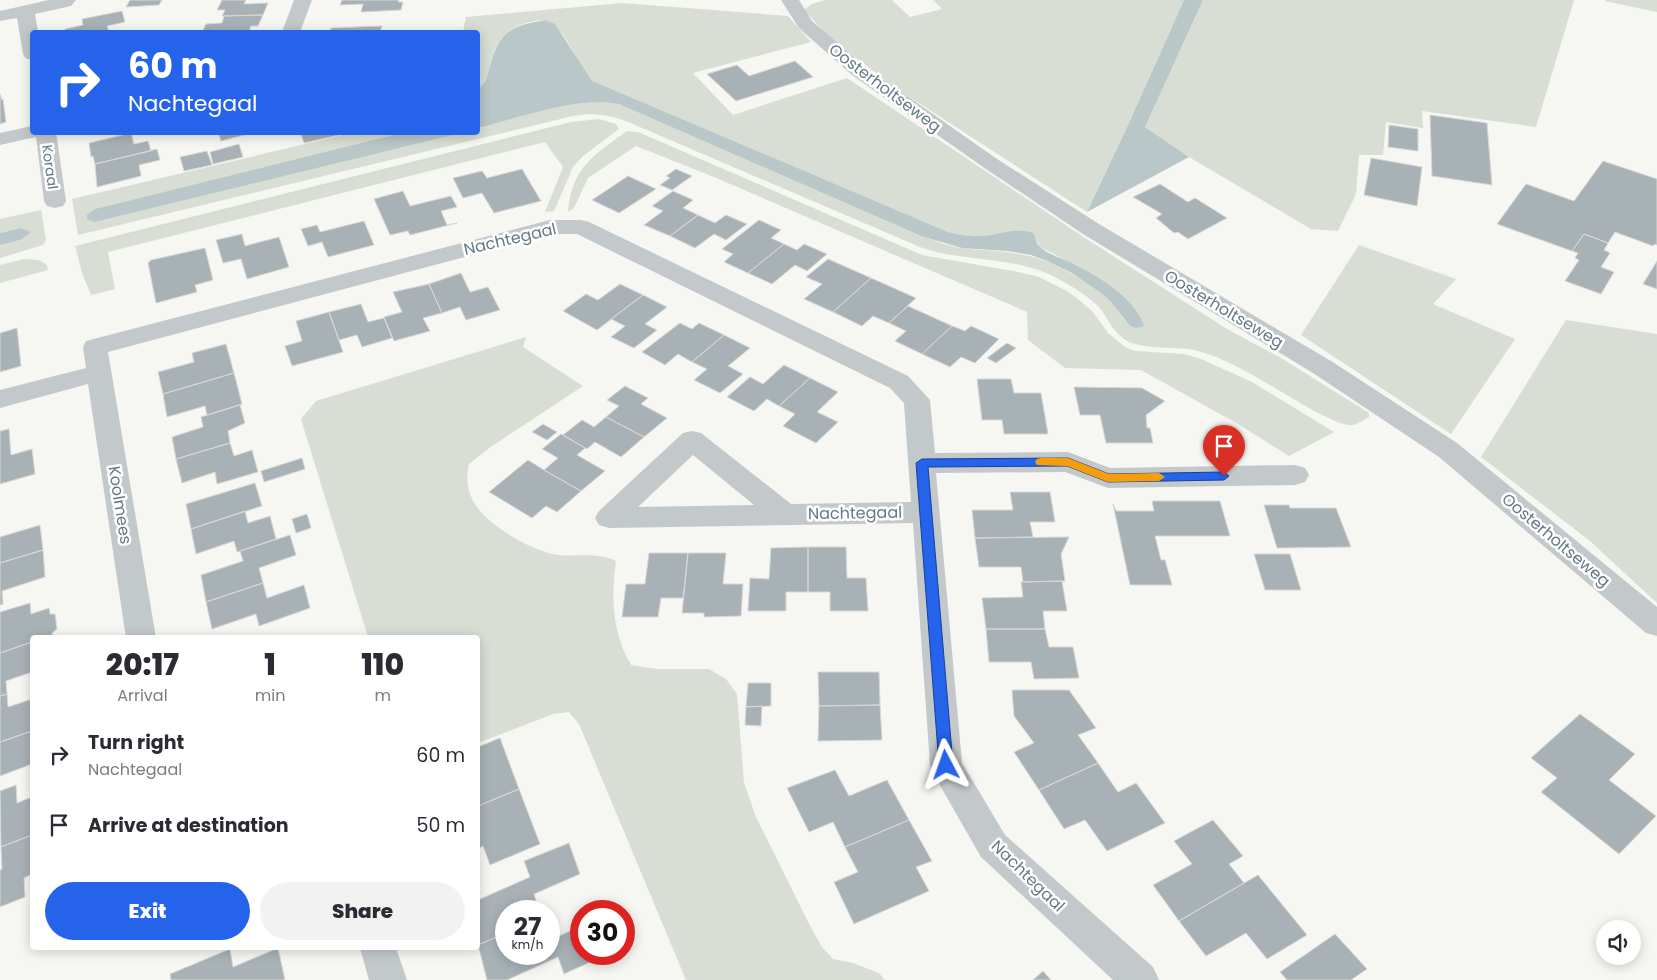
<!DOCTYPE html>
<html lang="en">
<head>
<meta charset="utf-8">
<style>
	body { margin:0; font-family:Poppins,sans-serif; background:#f2f2f3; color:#2b2b33; height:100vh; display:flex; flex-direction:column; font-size:19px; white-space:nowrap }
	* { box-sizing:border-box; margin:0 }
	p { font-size:16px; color:#7c7c81 }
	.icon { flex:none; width:28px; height:28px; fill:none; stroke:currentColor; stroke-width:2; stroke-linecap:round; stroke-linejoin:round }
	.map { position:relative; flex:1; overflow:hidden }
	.panel { position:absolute; left:30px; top:635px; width:450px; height:315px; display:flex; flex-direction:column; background:#fff; border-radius:5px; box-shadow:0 2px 12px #0003 }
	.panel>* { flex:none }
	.hud { position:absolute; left:30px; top:30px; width:450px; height:105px; border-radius:5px; box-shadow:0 2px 12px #0003; background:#2563eb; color:#fff; overflow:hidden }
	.tools { position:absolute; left:1596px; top:920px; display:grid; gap:10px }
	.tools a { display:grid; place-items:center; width:45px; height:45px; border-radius:50%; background:#fff; box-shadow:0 2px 12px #0003; font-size:25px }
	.speed { position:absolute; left:495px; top:900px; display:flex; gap:10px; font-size:25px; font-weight:700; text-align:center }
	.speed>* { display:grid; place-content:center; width:65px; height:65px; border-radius:50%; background:#fff; box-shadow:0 2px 12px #0003; line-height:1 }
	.speed small { font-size:12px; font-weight:400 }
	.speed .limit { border:8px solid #d22; background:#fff; color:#111 }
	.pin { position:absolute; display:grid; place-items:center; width:42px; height:42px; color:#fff; margin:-51px -21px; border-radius:50% 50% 50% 0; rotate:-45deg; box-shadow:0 0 5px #0007 }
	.pin .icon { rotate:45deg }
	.me { position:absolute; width:55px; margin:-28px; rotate:356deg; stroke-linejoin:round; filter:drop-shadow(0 0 4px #0008) }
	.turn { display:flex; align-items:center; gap:18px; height:105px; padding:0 15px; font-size:22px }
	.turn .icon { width:65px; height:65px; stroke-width:2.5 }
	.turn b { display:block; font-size:35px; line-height:42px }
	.eta { display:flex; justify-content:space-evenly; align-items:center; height:85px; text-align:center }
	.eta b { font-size:30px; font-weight:800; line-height:35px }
	.cta { display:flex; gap:10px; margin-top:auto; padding:10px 15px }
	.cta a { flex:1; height:58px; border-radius:30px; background:#2563eb; color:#fff; font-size:20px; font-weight:800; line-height:58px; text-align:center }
	.cta a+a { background:#f2f2f3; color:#2b2b33 }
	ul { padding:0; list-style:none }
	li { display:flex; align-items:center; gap:15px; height:70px; padding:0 15px }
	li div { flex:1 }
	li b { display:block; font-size:19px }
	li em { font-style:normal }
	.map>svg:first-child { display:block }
</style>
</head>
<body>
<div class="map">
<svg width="1657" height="980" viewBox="0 0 1657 980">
	<rect width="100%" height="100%" fill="#f6f6f2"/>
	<path fill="#d8ded3" d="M825 0H892L910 17 942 9 933 0H1184L1129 123 1087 212 894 87 827 35 804 10 812 4Z
		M1203 0H1574L1536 127 1422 111 1423 128 1386 122 1383 155H1359L1356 194 1338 231 1311 229 1189 157 1145 127Z
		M1657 0V12L1605 1V0Z
		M622 3 788 16 811 42 693 73 733 115 847 78 1085 238 1227 329 1281 358 1369 413V417C1364 419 1358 424 1353 425 1339 428 1289 396 1275 388 1251 374 1216 353 1189 349 1170 347 1150 349 1132 343 1114 337 1109 318 1097 305 1084 293 1068 284 1053 276 1012 256 962 262 920 247L633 124C612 115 596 112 573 116L78 235 72 199 352 133H406L95 209 400 148 461 133 478 132V128C520 118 577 96 619 104L921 236C934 240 948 246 961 248 997 252 1025 250 1059 267 1077 276 1096 287 1110 301 1119 310 1124 324 1136 328L1085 270 1040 247 1033 233C1016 226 997 236 979 236 968 237 958 234 948 232L619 93C611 89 597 86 591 80 579 67 561 18 542 20 513 24 497 33 491 63 487 78 491 79 478 89V32H463L466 17Z
		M599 119 616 124 619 129 583 156 573 167 554 211 545 212 563 167 545 142 108 252 115 289 91 295 82 273 75 246 571 122Z
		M627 131 638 132 922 255 1018 272 1039 277 1067 291 1078 299 1093 312 1108 333 1125 347 1135 351 1184 354 1201 359 1252 382 1334 432 1289 456 1238 424 1141 370 1065 368 1028 340 1027 312 714 177 636 146 588 178 574 208 568 212C572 167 594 155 627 131Z
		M41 210 46 240 43 245 0 258V245L20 240 21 228 0 233V219Z
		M1359 245 1456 279 1433 304 1515 339 1451 434 1301 335Z
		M24 259 39 260 47 265 48 270 0 283V265Z
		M1566 320 1657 334V603L1590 541 1481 457Z
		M526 337 523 347 583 386 492 446 469 464C466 477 467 489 473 501 486 525 533 552 559 555 579 557 597 552 616 561 611 598 612 632 631 665L657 669H709L726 679 737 694 744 783 756 817 808 922 822 947 833 959 853 963 879 973 885 980H686L579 724 569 712 553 714 478 743V638L368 637 301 419 316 401Z"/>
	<path fill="#b9c7c9" d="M1184 0H1203L1145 127 1189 157 1087 212 1129 123Z
		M545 20 555 24 592 81 948 232C958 234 968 237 979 236 997 236 1016 226 1033 233 1036 237 1036 243 1039 246 1047 254 1061 258 1070 262 1097 276 1134 296 1144 326L1136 328 1130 326 1111 302 1101 293 1072 273 1047 261 1031 255 1007 251 962 248 921 236 619 104C577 96 520 118 478 128V89C489 81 487 75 491 63 500 29 514 26 545 20Z
		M406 132 461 133 94 222 87 219V215L95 209Z
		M21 228 30 232 29 234 20 240 0 245V233Z"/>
	<path fill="#a8b2b6" stroke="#d8d7d5" d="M130 0H162L159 5 126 7Z
		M222 0H246L244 4 268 3 263 15 222 16 225 10H217Z
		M342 0H399L398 2H403L401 10 361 12 363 4 340 5Z
		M122 11 125 22 107 26 109 32H66L65 29 83 25 82 19Z
		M263 15 258 26H251L249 32H202L206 24 222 23 224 16Z
		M382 26 380 32H330L331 28Z
		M795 61 813 77 736 101 707 74 737 65 749 76Z
		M0 94 2 100 3 99 6 122 0 124Z
		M1430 115 1487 123 1492 185 1432 176Z
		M1389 125 1418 129V151L1388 147Z
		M218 132H256L221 141Z
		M306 132H342L343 134 304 143 301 134Z
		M131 133 134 144 148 141 151 151 95 164 93 156 91 157 89 143Z
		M239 144 243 157 213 164 210 152Z
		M157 149 160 160 139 165 141 176 97 187 95 164Z
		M207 151 212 165 184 171 180 157Z
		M1371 158 1422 167 1417 206 1364 195Z
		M1603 161 1657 179V245L1654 244 1653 246 1615 232 1608 243 1584 234 1572 251 1497 224 1526 184 1574 201Z
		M522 169 541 201 494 213 482 193 463 198 453 178 482 171 487 178Z
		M676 169 692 176 672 190 660 185 670 178 666 176Z
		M628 176 656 189 619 213 592 200Z
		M1160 184 1188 202 1195 198 1227 218 1188 239 1178 232 1174 233 1156 218 1162 214 1133 197Z
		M403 191 410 206 451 196 457 207 441 211 447 225 457 223 410 235 408 231 390 235 374 199Z
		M673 191 693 200 683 208 698 215 670 236 644 225 663 211 652 206Z
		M698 215 715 223 726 215 747 224 726 240 714 234 695 248 670 236Z
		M759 220 781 230 771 238 784 244 748 273 724 262 733 254 722 249Z
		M364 221 374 245 328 257 322 242 308 246 301 229 317 225 320 232Z
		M242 234 245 246 279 237 289 267 247 279 241 259 223 263 216 240Z
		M1584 234 1608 243 1604 250 1610 253 1601 267 1614 272 1601 294 1565 281 1579 260 1575 258 1578 253 1572 251Z
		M784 244 797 250 804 244 827 254 807 271 795 265 772 284 748 273Z
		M205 248 213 280 195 285 197 292 156 303 148 263 151 260Z
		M828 259 871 278 833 312 804 299 822 284 806 277Z
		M1657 261V289L1643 284Z
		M461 273 470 292 488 287 500 310 466 320 460 307 442 313 429 284Z
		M871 278 916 298 889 323 873 316 862 326 833 312Z
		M429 284 442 313 423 318 430 331 394 341 384 317 402 312 393 292Z
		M620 284 643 295 597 330 563 311 586 294 598 300Z
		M643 295 667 307 645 324 657 330 634 348 611 337 625 326 611 319Z
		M361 304 368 322 384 318 392 338 362 347 357 335 339 340 329 312Z
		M908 306 952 326 922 354 895 341 906 331 889 323Z
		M329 312 343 352 292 366 285 346 302 341 296 321Z
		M680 323 692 329 699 323 724 335 692 362 678 354 665 365 642 352Z
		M952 326 965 331 971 326 999 339 975 363 961 357 950 367 922 354Z
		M17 328 21 366 0 372V333Z
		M724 335 750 348 728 366 743 374 720 393 694 380 707 369 692 362Z
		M1007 343 1016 348 996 363 987 358Z
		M226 344 234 373 163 394 158 372 194 362 192 353Z
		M784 365 810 378 779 406 767 399 754 411 727 397 750 377 763 384Z
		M234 373 242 404 207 415 205 406 167 417 163 394Z
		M810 378 838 392 817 412 838 422 816 443 783 426 795 414 779 406Z
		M977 379H1011L1014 393H1041L1048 434H1004L1002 420H982Z
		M625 386 648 398 641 404 667 418 644 437 606 417 619 406 607 400Z
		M1074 387 1142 388 1165 401 1146 415 1147 428H1150L1153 443H1106L1100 415H1080Z
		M240 405 245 423 228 431 230 443 176 459 172 437 203 427 201 417Z
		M606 417 644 437 621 457 595 442 587 449 563 435 582 420 594 427Z
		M543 424 557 432 547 440 532 432Z
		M9 429 11 455 32 449 35 474 0 484V431Z
		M561 434 585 448 577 455 605 471 581 491 544 470 558 458 542 449Z
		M230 443 234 456 252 450 258 472 217 484 215 472 182 483 176 459Z
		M302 458 305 469 264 482 261 471Z
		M528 460 544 470 581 491 557 512 546 506 532 518 489 492Z
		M255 483 262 506 191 529 186 504Z
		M1010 492H1050L1055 522H1030L1033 537 975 538 972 510H1013Z
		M1152 501H1220L1230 536H1155L1161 560H1165L1172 585H1130L1113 504 1116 511H1154Z
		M1264 505H1289L1290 508H1336L1351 547 1277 548Z
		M245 511 248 523 270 516 276 539 237 552 234 541 196 554 191 529Z
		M307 514 311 528 296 533 292 519Z
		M40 525 43 550 0 563V537Z
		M290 535 296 555 259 568 263 583 206 602 201 575 243 561 240 551Z
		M1069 537 1061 554 1065 581 1023 582 1021 567H979L975 538Z
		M808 547H846L847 578H866L868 611H830V592H808Z
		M808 547V592H786V611H748L750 578 769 579 771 548Z
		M43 550 45 577 2 591 3 604 0 605V563Z
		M649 553H688L683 598H661L658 617H622L626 584H645Z
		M688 553H726L723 584H743L741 616 704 617V613H682Z
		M1254 554H1290L1301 590H1265Z
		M1062 581 1067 611H1043L1045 629H986L982 598 1023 597 1021 582Z
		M263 583 267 598 304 585 310 608 259 626 256 614 212 629 206 602Z
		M30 603 31 614 49 608 50 614H55L57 629 52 633V636L32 638V642L0 653V612Z
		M986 629H1045L1049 647H1073L1079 678 1034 679 1031 662H989Z
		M32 642V672L6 681 7 694 0 696V653Z
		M818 672H879L880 705 819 706Z
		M748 683H771V706L746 707Z
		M1012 690H1069L1096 728 1078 735 1098 763 1039 790 1014 752 1034 743 1014 716Z
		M7 694 8 707 32 699V731L0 742V696Z
		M880 705 882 740 818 741 819 706Z
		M762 706 761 726 745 725 746 707Z
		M1580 714 1635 754 1609 780 1656 816 1619 854 1541 792 1557 778 1531 758Z
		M32 731V764L0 776V742Z
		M500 738 519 789 478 806V747Z
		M1098 763 1118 792 1136 783 1165 823 1107 851 1085 820 1064 829 1039 790Z
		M835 770 849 796 887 780 909 820 845 847 833 822 809 832 787 788Z
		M16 785 17 803 32 797V835L1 847 0 791Z
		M519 789 540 844 490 865 483 846 478 849V806Z
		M909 820 932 861 916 867 929 891 854 924 834 882 858 872 845 847Z
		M1213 820 1243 856 1229 864 1244 883 1179 921 1153 885 1192 864 1174 841Z
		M32 835V874L24 878 25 897 0 907V870L2 869 1 847Z
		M569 843 580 874 534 894 539 911H506V933L478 945V900L530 877 524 861Z
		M1258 875 1307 935 1267 959 1246 933 1206 956 1179 921Z
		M581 926V954H608L564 974 558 957 507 980H487L478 945 506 933V954H549V937L550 940Z
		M1335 934 1367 969 1351 980H1287L1280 972Z
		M278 948 285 980H171L170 974 230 949 233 967Z
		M1043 971 1051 980H1033Z"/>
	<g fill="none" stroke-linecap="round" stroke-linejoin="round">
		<path fill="#c3c8ca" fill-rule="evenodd" d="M49 0H76L71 6 35 14 38 32H32V60L25 58 23 54 17 18 0 21V11Z
			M294 0H312L300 32H282Z
			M781 0H799L812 21 866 67 997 159 1099 224 1331 361 1457 443 1657 607V636L1646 633 1439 457 1313 373 1083 234 983 167 852 75 799 28Z
			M32 126V132H56L66 201 63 206 55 208 47 206 44 201 36 137 0 145V133Z
			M550 220H581L589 222 908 376 930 400 935 453 1068 452 1110 468 1295 465 1305 468 1309 475 1305 482 1295 485 1108 488 1065 472 936 473 962 763 1005 835 1153 967 1159 980H1113L981 857 934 775 930 765 913 523 609 528 599 525 595 518 599 511 683 433 692 431 701 433 791 504 911 502 904 403 890 388 577 234H551L108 352 156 638H126L88 384 0 408V390L86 368 83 347 86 341ZM693 455 754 505 638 507Z
			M360 948H396L407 980H369Z"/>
	</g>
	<path fill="#2563eb" stroke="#184099" d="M1068 458 1109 474 1224 472 1229 476 1224 480 1108 482 1067 466 928 467 953 765 951 769 946 771 941 769 939 765 916 463 922 459Z"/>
	<path fill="#f59e0b" d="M1041 458H1068L1109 474 1159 473 1165 477 1159 481 1108 482 1067 466 1037 465 1035 462 1037 459Z"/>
	<g text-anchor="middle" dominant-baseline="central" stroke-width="5" stroke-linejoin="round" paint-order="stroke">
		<g font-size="14" fill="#647a85" stroke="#fff">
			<text transform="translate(50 167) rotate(82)">Koraal</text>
		</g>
		<g font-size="16" fill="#647a85" stroke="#fff">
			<text transform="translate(885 88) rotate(37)">Oosterholtseweg</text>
			<text transform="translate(510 239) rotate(-13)">Nachtegaal</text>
			<text transform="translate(1224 309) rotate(31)">Oosterholtseweg</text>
			<text transform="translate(120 505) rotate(81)">Koolmees</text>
			<text transform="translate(855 513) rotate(-1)">Nachtegaal</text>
			<text transform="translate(1556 540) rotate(40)">Oosterholtseweg</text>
			<text transform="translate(1028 876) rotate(44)">Nachtegaal</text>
		</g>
	</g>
</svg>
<div class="tools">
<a><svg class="icon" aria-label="sound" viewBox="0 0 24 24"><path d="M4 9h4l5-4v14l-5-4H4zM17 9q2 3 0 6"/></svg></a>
</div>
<div class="speed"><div>27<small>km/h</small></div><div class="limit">30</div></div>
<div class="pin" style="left:1224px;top:476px;background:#d93025"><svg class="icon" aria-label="arrive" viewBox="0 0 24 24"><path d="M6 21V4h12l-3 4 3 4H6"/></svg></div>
<svg class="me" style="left:946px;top:765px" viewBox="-20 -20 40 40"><path d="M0-17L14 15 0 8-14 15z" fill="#2563eb" stroke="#fff" stroke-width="4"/></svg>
<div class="hud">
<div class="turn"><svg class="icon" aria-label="right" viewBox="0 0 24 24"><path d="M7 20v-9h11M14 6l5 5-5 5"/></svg><div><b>60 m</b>Nachtegaal</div></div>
</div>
<section class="panel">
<div class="eta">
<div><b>20:17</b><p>Arrival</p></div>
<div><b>1</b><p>min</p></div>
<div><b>110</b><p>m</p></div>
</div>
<ul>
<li><svg class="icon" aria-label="right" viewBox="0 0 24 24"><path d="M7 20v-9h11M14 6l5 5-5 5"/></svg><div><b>Turn right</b><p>Nachtegaal</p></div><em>60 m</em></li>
<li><svg class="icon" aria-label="arrive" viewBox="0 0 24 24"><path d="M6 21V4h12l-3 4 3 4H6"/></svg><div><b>Arrive at destination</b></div><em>50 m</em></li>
</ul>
<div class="cta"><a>Exit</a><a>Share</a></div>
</section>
</div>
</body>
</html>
